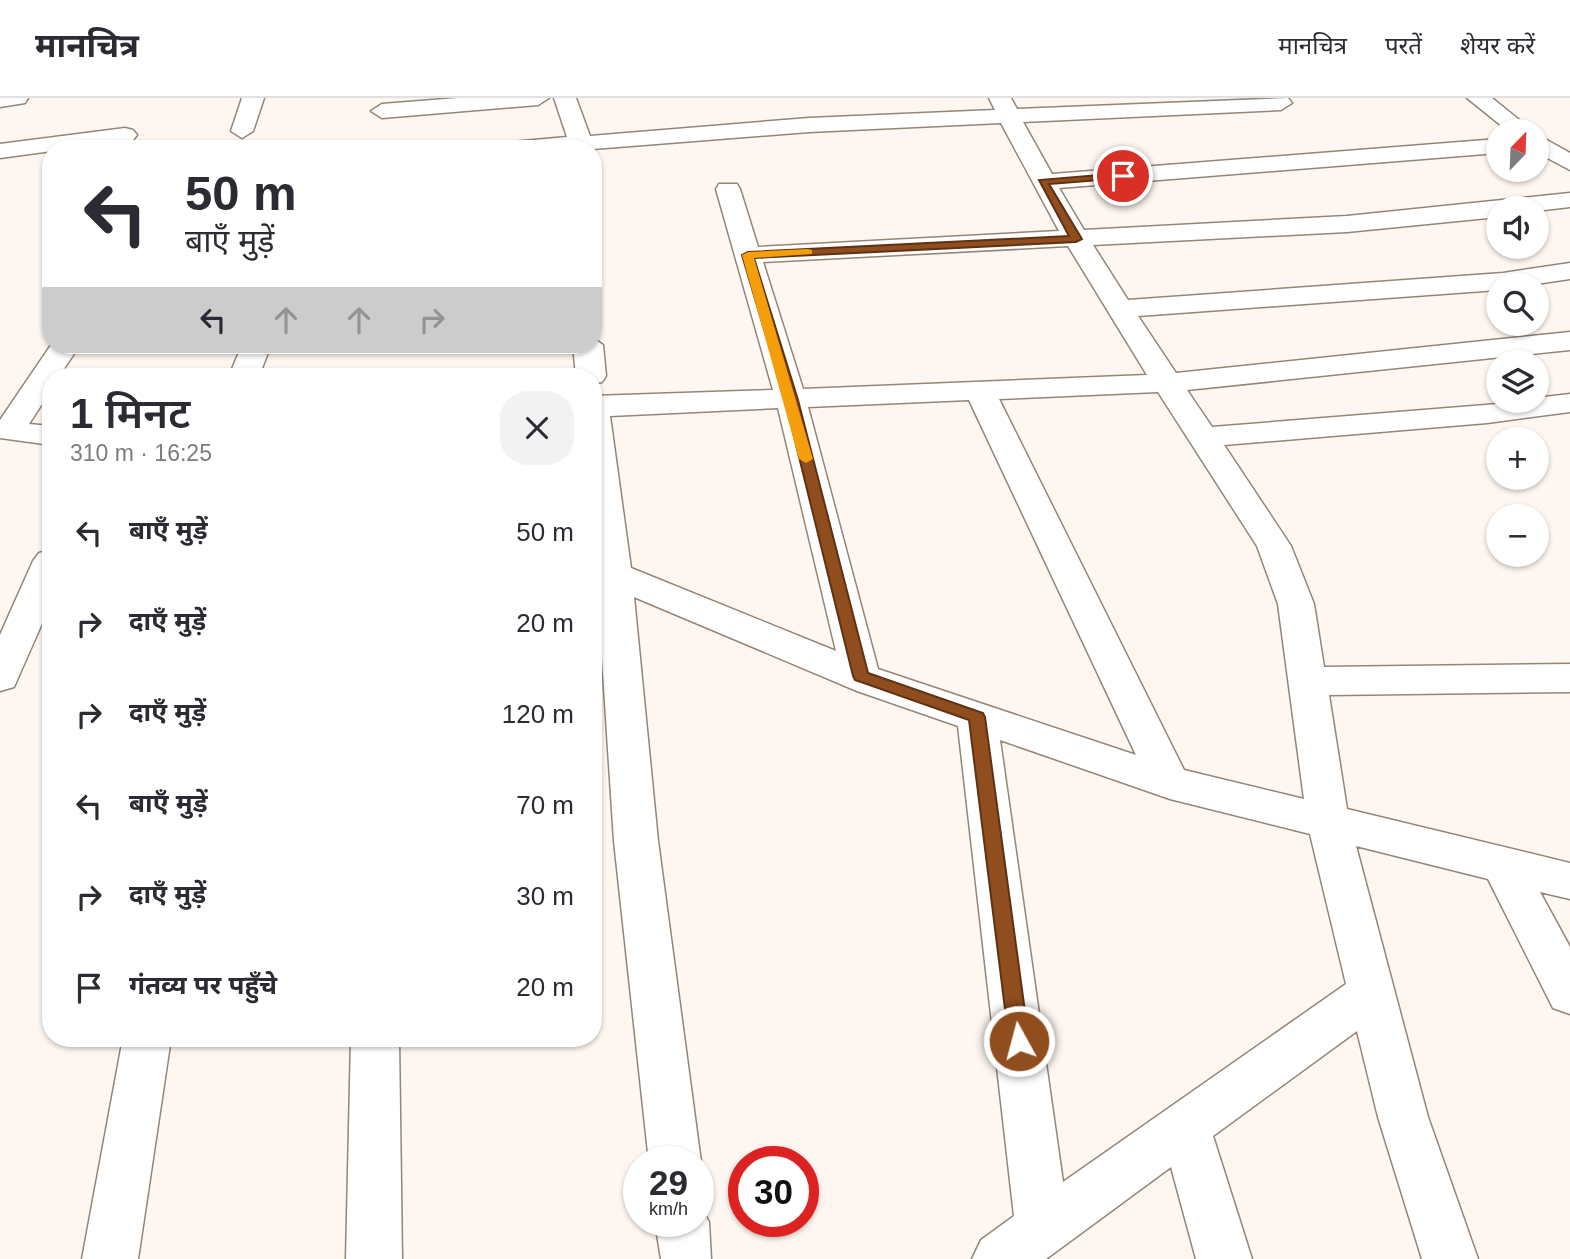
<!DOCTYPE html>
<html lang="hi">
<head>
<meta charset="utf-8">
<style>
	body { margin:0; font-family:Helvetica,"Noto Sans Devanagari",sans-serif; background:#f2f2f3; color:#2b2b33; height:100vh; display:flex; flex-direction:column; font-size:26px; white-space:nowrap }
	* { box-sizing:border-box; margin:0 }
	p { font-size:23px; color:#7c7c81 }
	.icon { flex:none; width:38px; height:38px; fill:none; stroke:currentColor; stroke-width:2; stroke-linecap:round; stroke-linejoin:round }
	.map { position:relative; flex:1; overflow:hidden }
	.sheet { position:absolute; left:42px; top:270px; width:560px; height:679px; display:flex; flex-direction:column; background:#fff; border-radius:28px; box-shadow:0 2px 5px #0004 }
	.sheet>* { flex:none }
	.top-card { position:absolute; left:42px; top:42px; width:560px; height:214px; border-radius:28px; box-shadow:0 2px 5px #0004; background:#fff; color:#2b2b33; overflow:hidden }
	.needle { width:46px; rotate:23deg }
	.controls { position:absolute; left:1486px; top:21px; display:grid; gap:14px }
	.controls a { display:grid; place-items:center; width:63px; height:63px; border-radius:50%; background:#fff; box-shadow:0 2px 5px #0004; font-size:35px }
	.speed { position:absolute; left:623px; top:1048px; display:flex; gap:14px; font-size:35px; font-weight:700; text-align:center }
	.speed>* { display:grid; place-content:center; width:91px; height:91px; border-radius:50%; background:#fff; box-shadow:0 2px 5px #0004; line-height:1 }
	.speed small { font-size:18px; font-weight:400 }
	.speed .limit { border:10px solid #d22; background:#fff; color:#111 }
	.pin { position:absolute; display:grid; place-items:center; width:60px; height:60px; color:#fff; margin:-30px; border:4px solid #fff; border-radius:50%; box-shadow:0 2px 7px #0007 }
	.me { position:absolute; width:77px; margin:-38px; rotate:353deg; stroke-linejoin:round; filter:drop-shadow(0 0 5px #0008) }
	.turn { display:flex; align-items:center; gap:24px; height:147px; padding:0 28px; font-size:32px }
	.turn .icon { width:91px; height:91px; stroke-width:2.5 }
	.turn b { display:block; font-size:49px; line-height:60px }
	.lanes { display:flex; align-items:center; height:66px; padding:0 28px; background:#0003; justify-content:center; gap:35px; direction:ltr }
	.lanes .off { opacity:.35 }
	.round { display:grid; place-items:center; flex:none; width:74px; height:74px; border-radius:28px; background:#f2f2f3 }
	.overview { display:flex; align-items:center; justify-content:space-between; height:119px; padding:0 28px }
	h1 { font-size:42px; font-weight:600; line-height:52px }
	ul { padding:0; list-style:none }
	li { display:flex; align-items:center; gap:21px; height:91px; padding:0 28px }
	li div { flex:1 }
	li b { display:block; font-size:26px }
	li em { font-style:normal }
	header { display:flex; align-items:center; gap:42px; box-sizing:border-box; height:98px; padding:0 35px; background:#fff; border-bottom:2px solid #e1e1e2 }
	header strong { font-size:33px }
	nav { display:flex; gap:38px; margin-inline-start:auto; font-size:24px }
	.map>svg:first-child { display:block }
</style>
</head>
<body>
<header>
<strong>मानचित्र</strong>
<nav><a>मानचित्र</a><a>परतें</a><a>शेयर करें</a></nav>
</header>
<div class="map">
<svg width="1570" height="1161" viewBox="0 0 1570 1161">
	<rect width="100%" height="100%" fill="#fef7f1"/>
	<g fill="none" stroke-linecap="round" stroke-linejoin="round">
		<g stroke="#958576" stroke-width="3">
			<path id="minor" d="M0 0H28L25 5 0 9Z
				M242 0H264L253 33 242 40 231 33Z
				M458 0H549L538 7 382 20 371 13 382 6Z
				M554 0H576L590 38 809 20 995 12 989 0H1011L1017 11 1288 0 1292 5 1281 12 1023 24 1052 76 1498 41V55L1059 90 1084 132 1347 118 1570 95V109L1536 113V110H1498V119L1347 134 1093 147 1128 202 1503 175 1570 165V181L1529 187H1498V192L1138 218 1176 275 1570 234V252L1187 292 1212 329 1536 303V300L1570 296V314L1487 325 1224 347 1291 448 1314 506 1324 569 1570 566V594L1329 597 1347 711 1570 765V801L1540 794 1570 849V916L1553 910 1488 781 1356 748 1428 1019 1478 1161H1422L1378 1019 1357 933 1213 1038 1252 1161H1196L1171 1069 1046 1161H972L981 1142 1014 1118 958 628 857 593 634 499 658 743 701 1064 698 1071V1064H649L614 743 597 483 593 482V298L773 292 716 91 719 86H737L740 91 758 149 1059 133 1001 25 809 34 593 51H499L511 44 567 39ZM1068 148 1147 277 803 291 763 164ZM1158 294 1257 448 1278 506 1304 701 1184 672 999 301ZM969 302 1136 657 878 571 808 309ZM778 310 836 553 631 470 610 318ZM1000 642 1170 701 1310 736 1346 886 1063 1084Z
				M1467 0H1492L1533 33H1508Z
				M125 30 133 32 137 37 133 42 0 60V46Z
				M1536 36 1570 55V72L1536 54Z
				M593 240 603 247 606 278 602 284 593 286V278H576L573 247H593Z
				M51 247H80L59 278H51V292L29 326 51 328V347L0 340V322Z
				M242 247H271L259 278H229Z
				M51 452V505L14 589 0 593V537L33 463 39 455Z
				M123 940H171L138 1161H82Z
				M351 940H399L402 1161H346Z
				M698 1104 709 1124 711 1161H661L655 1124H698Z"/>
		</g>
		<use href="#minor" fill="#fff" fill-rule="evenodd"/>
	</g>
	<path fill="#904d1e" stroke="#5e3214" stroke-width="2" d="M1123 75 1127 80 1049 86 1082 141 1076 144 754 160 798 302 868 575 983 615 985 619 1029 943 1026 949 1019 952 1012 949 1009 943 969 622 855 582 853 578 785 302 742 157 748 154 1069 138 1039 82Z"/>
	<path fill="#f59e0b" d="M808 151 812 152V156L754 160 813 361 806 365 799 361 742 157 748 154Z"/>
</svg>
<div class="controls">
<a><svg class="needle" viewBox="-14 -14 28 28"><path d="M0-13l5 13h-10z" fill="#e53935"/><path d="M0 13l5-13h-10z" fill="#7c7c81"/></svg></a>
<a><svg class="icon" aria-label="sound" viewBox="0 0 24 24"><path d="M4 9h4l5-4v14l-5-4H4zM17 9q2 3 0 6"/></svg></a>
<a><svg class="icon" aria-label="search" viewBox="0 0 24 24"><circle cx="10" cy="10" r="6"/><path d="M15 15l6 6"/></svg></a>
<a><svg class="icon" aria-label="layers" viewBox="0 0 24 24"><path d="M12 4l9 5-9 5-9-5zM3 14l9 5 9-5"/></svg></a>
<a>+</a>
<a>−</a>
</div>
<div class="speed"><div>29<small>km/h</small></div><div class="limit">30</div></div>
<div class="pin" style="left:1123px;top:78px;background:#d93025"><svg class="icon" aria-label="arrive" viewBox="0 0 24 24"><path d="M6 21V4h12l-3 4 3 4H6"/></svg></div>
<svg class="me" style="left:1019px;top:943px" viewBox="-20 -20 40 40"><circle r="17" fill="#904d1e" stroke="#fff" stroke-width="3"/><path d="M0-11L8 9 0 5-8 9z" fill="#fff"/></svg>
<div class="top-card">
<div class="turn"><svg class="icon" aria-label="left" viewBox="0 0 24 24"><path d="M17 20v-9H6M10 6l-5 5 5 5"/></svg><div><b>50 m</b>बाएँ मुड़ें</div></div>
<div class="lanes"><svg class="icon" aria-label="left" viewBox="0 0 24 24"><path d="M17 20v-9H6M10 6l-5 5 5 5"/></svg><svg class="icon off" aria-label="ahead" viewBox="0 0 24 24"><path d="M12 20V5M6 11l6-6 6 6"/></svg><svg class="icon off" aria-label="ahead" viewBox="0 0 24 24"><path d="M12 20V5M6 11l6-6 6 6"/></svg><svg class="icon off" aria-label="right" viewBox="0 0 24 24"><path d="M7 20v-9h11M14 6l5 5-5 5"/></svg></div>
</div>
<section class="sheet">
<div class="overview"><div><h1>1 मिनट</h1><p>310 m · 16:25</p></div><a class="round"><svg class="icon" aria-label="close" viewBox="0 0 24 24"><path d="M6 6l12 12M18 6L6 18"/></svg></a></div>
<ul>
<li><svg class="icon" aria-label="left" viewBox="0 0 24 24"><path d="M17 20v-9H6M10 6l-5 5 5 5"/></svg><div><b>बाएँ मुड़ें</b></div><em>50 m</em></li>
<li><svg class="icon" aria-label="right" viewBox="0 0 24 24"><path d="M7 20v-9h11M14 6l5 5-5 5"/></svg><div><b>दाएँ मुड़ें</b></div><em>20 m</em></li>
<li><svg class="icon" aria-label="right" viewBox="0 0 24 24"><path d="M7 20v-9h11M14 6l5 5-5 5"/></svg><div><b>दाएँ मुड़ें</b></div><em>120 m</em></li>
<li><svg class="icon" aria-label="left" viewBox="0 0 24 24"><path d="M17 20v-9H6M10 6l-5 5 5 5"/></svg><div><b>बाएँ मुड़ें</b></div><em>70 m</em></li>
<li><svg class="icon" aria-label="right" viewBox="0 0 24 24"><path d="M7 20v-9h11M14 6l5 5-5 5"/></svg><div><b>दाएँ मुड़ें</b></div><em>30 m</em></li>
<li><svg class="icon" aria-label="arrive" viewBox="0 0 24 24"><path d="M6 21V4h12l-3 4 3 4H6"/></svg><div><b>गंतव्य पर पहुँचे</b></div><em>20 m</em></li>
</ul>
</section>
</div>
</body>
</html>
